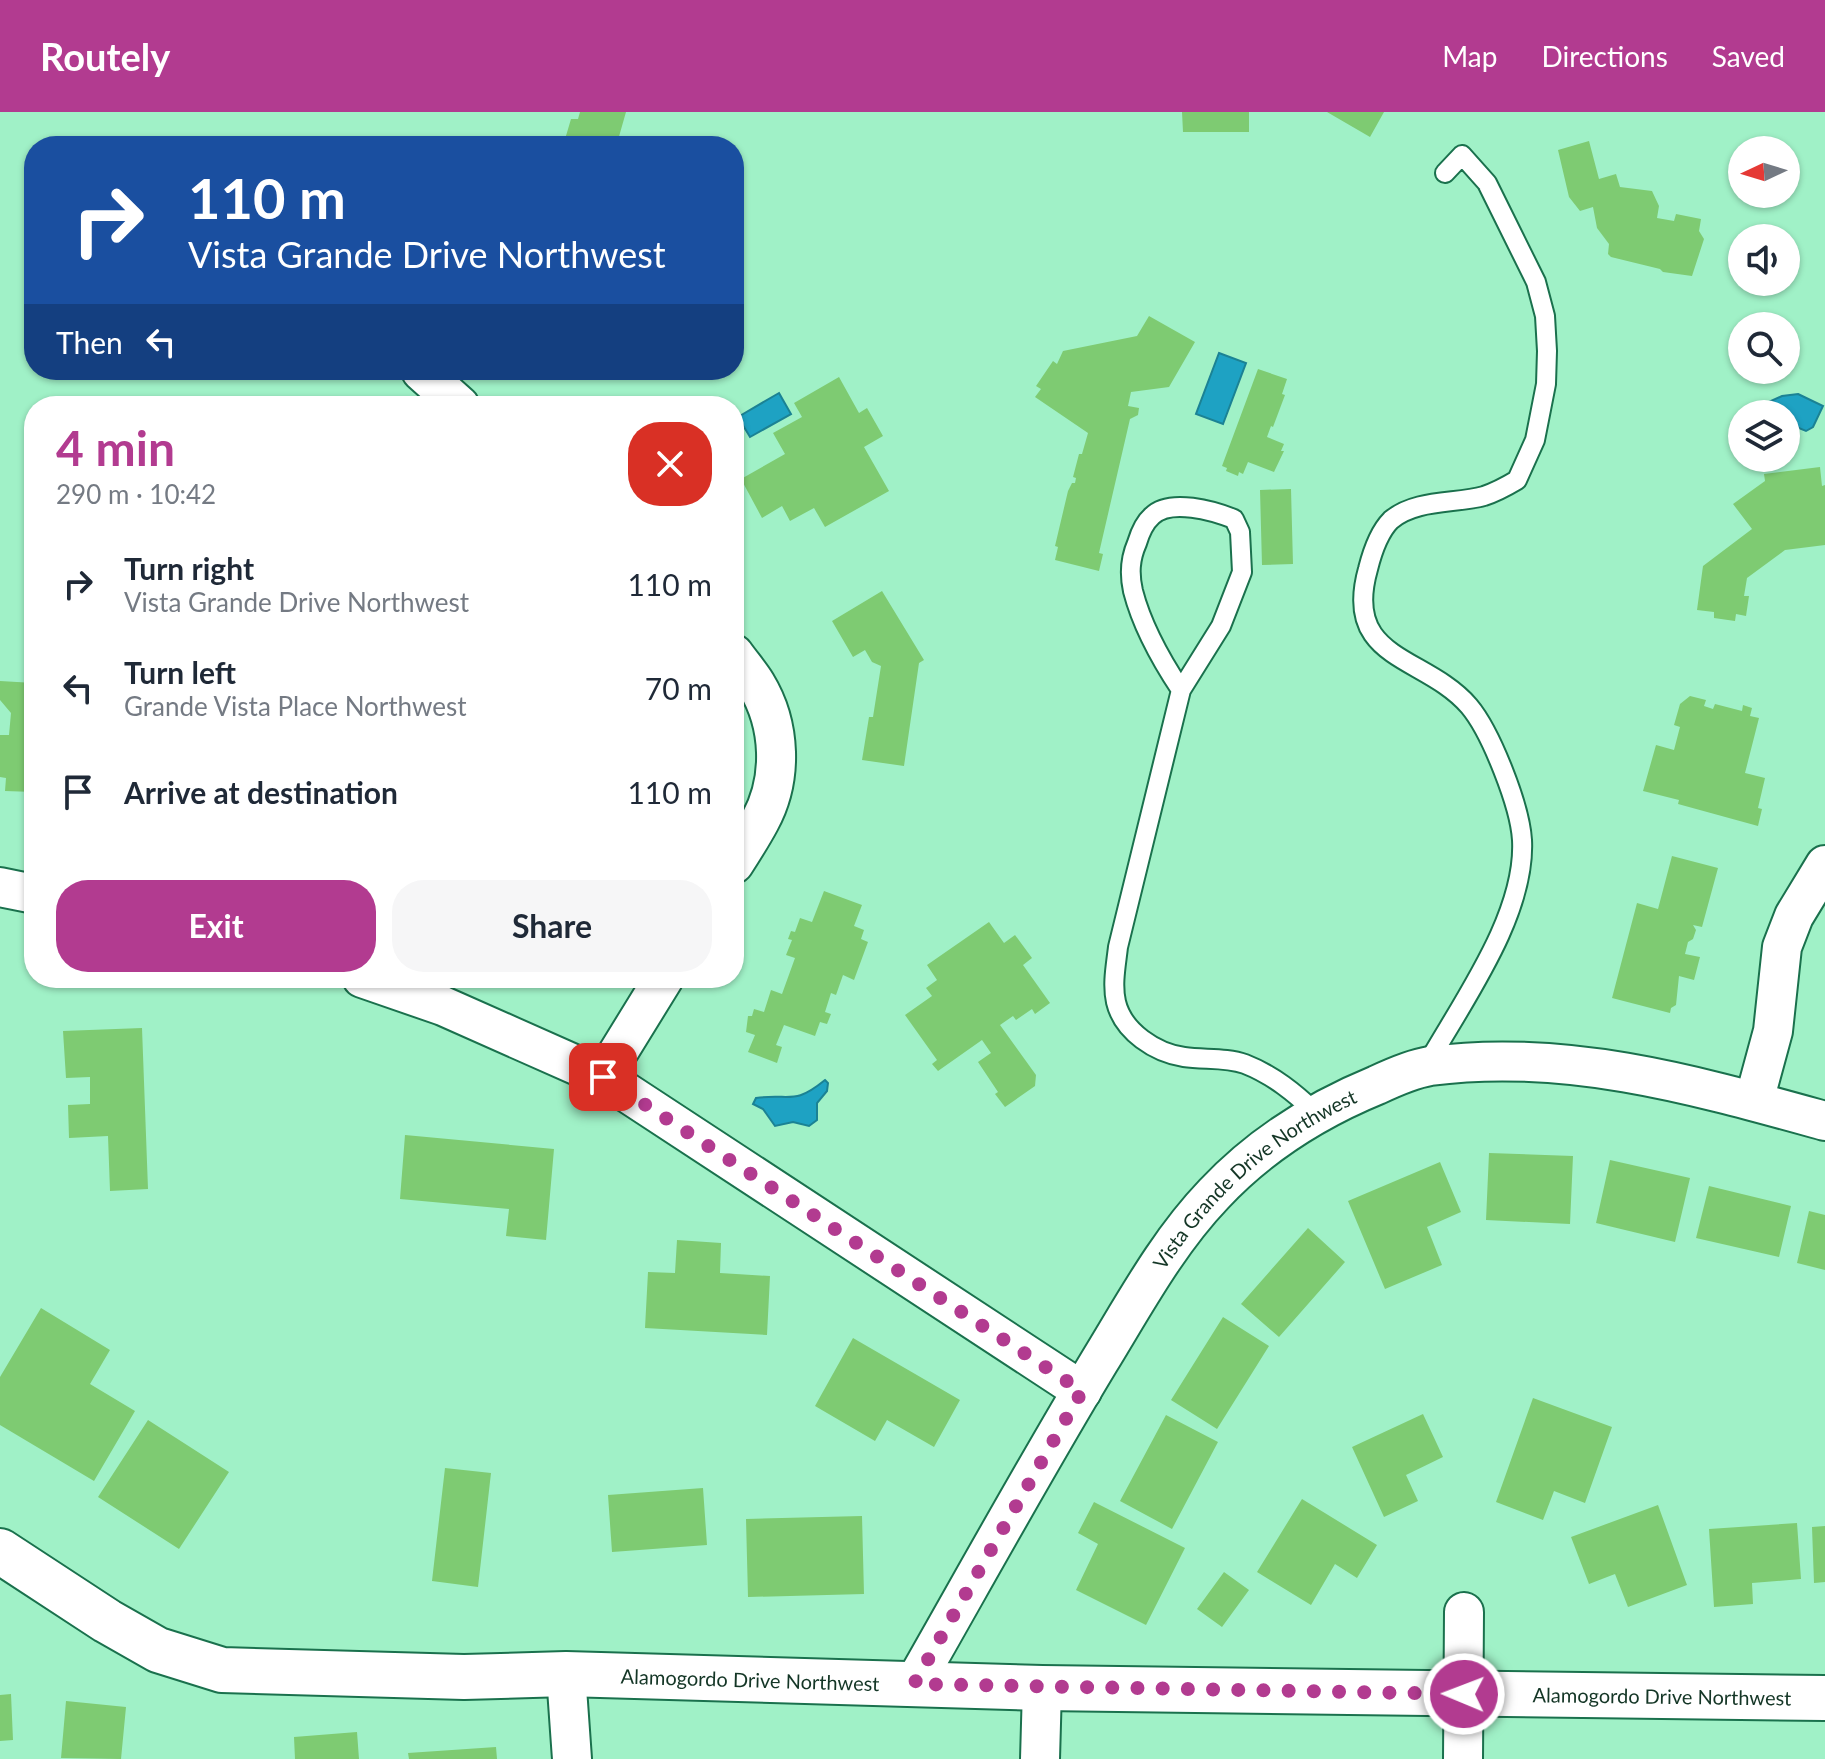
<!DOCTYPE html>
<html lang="en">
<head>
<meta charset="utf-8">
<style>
	body { margin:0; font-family:Lato,sans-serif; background:#f6f6f7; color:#1f2937; height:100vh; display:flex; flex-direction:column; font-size:30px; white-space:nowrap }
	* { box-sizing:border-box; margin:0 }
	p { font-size:26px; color:#747a83 }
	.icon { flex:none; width:44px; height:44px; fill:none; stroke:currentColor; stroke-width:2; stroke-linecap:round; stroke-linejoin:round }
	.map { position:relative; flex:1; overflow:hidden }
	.details { position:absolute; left:24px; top:284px; width:720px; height:592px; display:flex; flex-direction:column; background:#fff; border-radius:32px; box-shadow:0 2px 6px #0004 }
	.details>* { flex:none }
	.hud { position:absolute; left:24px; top:24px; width:720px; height:244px; border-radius:32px; box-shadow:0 2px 6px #0004; background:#1a4fa0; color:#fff; overflow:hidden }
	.needle { width:52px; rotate:266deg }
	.fabs { position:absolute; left:1728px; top:24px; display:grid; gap:16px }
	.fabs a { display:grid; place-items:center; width:72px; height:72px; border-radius:50%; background:#fff; box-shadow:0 2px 6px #0004; font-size:40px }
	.pin { position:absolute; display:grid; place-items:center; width:68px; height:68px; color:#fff; margin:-34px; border-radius:16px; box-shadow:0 4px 12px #0006 }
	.me { position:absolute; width:88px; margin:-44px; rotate:271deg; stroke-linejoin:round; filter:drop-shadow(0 0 6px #0008) }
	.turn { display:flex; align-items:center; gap:28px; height:168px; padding:0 32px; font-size:36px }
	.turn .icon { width:104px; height:104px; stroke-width:2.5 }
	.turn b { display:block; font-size:56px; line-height:68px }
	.then { display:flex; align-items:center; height:76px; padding:0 32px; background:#0003; gap:16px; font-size:30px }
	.round { display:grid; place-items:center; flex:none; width:84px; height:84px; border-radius:32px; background:#f6f6f7 }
	.head { display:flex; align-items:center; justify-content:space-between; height:136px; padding:0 32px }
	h1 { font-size:48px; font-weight:700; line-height:60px; color:#b23b90 }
	.button { display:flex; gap:16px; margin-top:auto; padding:16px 32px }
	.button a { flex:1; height:92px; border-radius:32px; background:#b23b90; color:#fff; font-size:32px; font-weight:700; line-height:92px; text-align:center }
	.button a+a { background:#f6f6f7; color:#1f2937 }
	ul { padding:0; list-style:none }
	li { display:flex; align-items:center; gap:24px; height:104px; padding:0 32px }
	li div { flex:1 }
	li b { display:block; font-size:30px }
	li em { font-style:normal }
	header { display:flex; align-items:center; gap:48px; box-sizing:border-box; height:112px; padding:0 40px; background:#b23b90; color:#fff }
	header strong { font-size:38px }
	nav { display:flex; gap:44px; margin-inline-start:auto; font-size:28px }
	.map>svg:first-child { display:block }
</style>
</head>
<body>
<header>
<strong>Routely</strong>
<nav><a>Map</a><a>Directions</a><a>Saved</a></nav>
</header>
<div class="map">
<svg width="1825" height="1647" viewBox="0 0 1825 1647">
	<rect width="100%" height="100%" fill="#a0f1c7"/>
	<path fill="#1ea2c3" stroke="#1b8294" stroke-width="2" d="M1219 241 1246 251 1223 312 1196 302Z
		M779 281 791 302 750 325 738 305Z
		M1798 282 1823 294 1813 315 1806 319 1794 314 1786 315V302H1765L1762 293 1782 284Z
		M825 968 828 971 827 979 817 991V1008L809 1014 793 1010 775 1014 763 997 753 992 756 986C791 981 793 994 825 968Z"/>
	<path fill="#7ecb72" d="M580 0H626L618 28 612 26 609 34H563L571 7H578Z
		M1182 0H1249V20H1183Z
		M1327 0H1384L1370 25Z
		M1589 29 1599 67 1616 62 1620 75 1652 79 1659 94 1657 106 1674 109 1676 102 1701 107 1699 119 1704 127 1692 164 1663 160 1660 157 1611 145 1608 142 1609 132 1597 116 1593 95 1580 99 1569 85 1558 38Z
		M1149 204 1195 230 1169 275 1131 280 1128 294 1139 296 1138 303 1130 307 1099 441 1103 442 1099 459 1055 448 1058 435 1055 434 1068 379 1072 371H1075L1076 366 1073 365 1079 342H1082L1088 321 1035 285 1041 277 1036 274 1053 249 1057 252 1063 239 1137 224Z
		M1258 257 1287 267 1282 282 1285 283 1273 315 1271 314 1267 325 1284 332 1281 339H1284L1274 360 1248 350 1243 362 1239 360 1238 364 1226 359 1227 356 1222 354Z
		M839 265 859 301 867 296 883 324 864 335 889 379 825 415 814 396 790 409 782 394 762 406 741 367 785 342 773 321 802 305 794 291Z
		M1820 355 1822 374 1825 373V433L1785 438 1747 466 1744 484H1749L1746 504 1736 502 1735 509 1714 506V500L1697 498 1703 454 1752 417 1733 392 1765 369 1764 362Z
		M1291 377 1293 452 1262 453 1260 378Z
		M882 479 924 548 919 551 904 654 862 648 869 605H873L881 554 872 550 865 538 853 545 832 509Z
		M0 569 34 571V680L5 679 6 666 0 665V623H9L11 601 0 588Z
		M1690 584 1706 588 1704 594 1713 597 1715 592 1742 599 1743 593 1752 596 1750 604 1759 606 1745 661 1765 666 1758 696 1762 697 1758 714 1678 692 1679 688 1643 679 1656 633 1674 638 1680 615 1674 613 1680 592Z
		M1672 744 1718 756 1702 815 1693 813 1696 818 1693 827 1688 830 1685 842 1700 845 1694 868 1679 864 1676 893 1671 896 1670 901 1612 886 1637 791 1658 797Z
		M824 779 862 793 854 814 864 818 861 827 868 830 854 868 843 863 836 883 831 881 825 900 831 902 827 912 820 910 815 924 784 913 776 933 782 935 777 951 748 940 755 923 746 920 748 904H752L754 897 764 900 771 878 782 882 795 846 786 843 792 828 788 827 791 819 795 820 800 806 812 810Z
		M989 810 1004 831 1015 823 1032 846 1023 853 1050 891 1035 902 1032 897 1016 908 1013 904 1000 913 1036 963 1035 974 1005 995 995 982 998 980 978 950 991 941 982 928 938 959 932 952 937 948 905 903 932 884 926 876 937 868 927 853Z
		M142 916 148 1077 110 1079 108 1024 69 1026 68 993 90 992V965L66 966 63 919Z
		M405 1023 554 1037 546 1128 506 1124 509 1097 400 1087Z
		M1489 1041 1573 1044 1570 1112 1486 1108Z
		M1610 1048 1690 1066 1675 1130 1596 1111Z
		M1440 1050 1461 1100 1427 1115 1442 1153 1385 1177 1348 1089Z
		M1709 1074 1791 1094 1779 1145 1696 1126Z
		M1809 1099 1825 1103V1158L1797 1151Z
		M1308 1116 1345 1150 1279 1225 1241 1192Z
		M677 1128 721 1131 720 1161 770 1164 767 1223 645 1216 648 1160 675 1161Z
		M41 1196 110 1238 90 1272 135 1299 94 1369 0 1313V1265Z
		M1223 1205 1269 1234 1217 1317 1171 1288Z
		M853 1226 960 1288 934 1335 887 1308 875 1329 815 1294Z
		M1533 1286 1612 1315 1585 1391 1554 1379 1543 1408 1496 1390Z
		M1423 1302 1443 1345 1406 1363 1418 1389 1384 1405 1352 1335Z
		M1166 1303 1218 1330 1172 1417 1120 1389Z
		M148 1308 229 1360 179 1437 98 1385Z
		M445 1356 491 1361 478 1475 432 1469Z
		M703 1376 707 1433 612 1440 608 1383Z
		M1302 1387 1377 1433 1357 1466 1335 1452 1311 1493 1257 1460Z
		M1094 1390 1185 1436 1146 1513 1076 1478 1098 1432 1078 1421Z
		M1658 1393 1687 1473 1628 1495 1615 1462 1589 1472 1571 1425Z
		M862 1404 864 1482 748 1485 746 1407Z
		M1797 1411 1801 1467 1752 1471 1753 1492 1714 1495 1709 1417Z
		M1825 1414V1470L1814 1471 1812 1415Z
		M1224 1460 1249 1478 1222 1515 1197 1497Z
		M11 1582 13 1628 0 1629V1583Z
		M66 1589 126 1595 121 1647 61 1646Z
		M357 1620 359 1647H295L294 1625Z
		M496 1635 497 1647H409L408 1641Z"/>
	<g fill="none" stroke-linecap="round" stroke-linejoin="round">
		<g stroke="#1a714d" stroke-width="22">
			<path id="lane" d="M1181 578C1161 548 1142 514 1133 479 1129 461 1130 447 1137 431 1140 421 1144 411 1152 404 1170 386 1214 399 1234 407L1240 420 1242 460 1221 514 1181 578 1118 835C1116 853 1112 872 1116 890 1123 920 1156 941 1184 945 1204 948 1226 945 1245 952 1273 963 1295 981 1316 1001
				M1426 954C1462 890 1526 803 1522 728 1520 694 1491 620 1469 594 1425 543 1342 549 1368 457 1372 441 1379 420 1391 408 1416 387 1455 392 1484 384 1496 380 1507 374 1517 368L1535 328 1546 272 1547 239 1545 204 1536 170 1487 71 1462 43 1445 61"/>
		</g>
		<g stroke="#1a714d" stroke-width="42">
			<g id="street">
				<path d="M421 259 460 294"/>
				<path d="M734 542C741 552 750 562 756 572 781 613 783 667 760 709 752 724 743 738 734 752"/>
				<path d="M0 775 34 782"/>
				<path d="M362 866 443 894 603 965 1082 1279"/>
				<path d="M603 965 664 866"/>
				<path d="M1754 989 1773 919 1782 835 1794 804 1825 753"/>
				<path d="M566 1562 572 1647"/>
				<path id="s1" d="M914 1572C975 1465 1035 1356 1099 1250 1134 1193 1167 1131 1214 1082 1260 1033 1316 998 1377 973 1394 965 1412 957 1430 954 1566 936 1695 973 1825 1009"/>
				<path d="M1040 1647 1042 1576"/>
				<path d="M1463 1647 1464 1500"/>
			</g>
		</g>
		<g stroke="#1a714d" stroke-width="48">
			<g id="secondary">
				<path id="s2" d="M0 1439 107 1509 158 1538 222 1558 464 1565 566 1562 1042 1576 1825 1586"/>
			</g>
		</g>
		<use href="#lane" stroke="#fff" stroke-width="18"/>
		<use href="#street" stroke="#fff" stroke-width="38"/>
		<use href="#secondary" stroke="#fff" stroke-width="44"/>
	</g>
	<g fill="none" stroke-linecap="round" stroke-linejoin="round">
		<path stroke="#b23b90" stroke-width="14" stroke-dasharray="0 25.2" d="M603 965 1082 1279 914 1572 1464 1582"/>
	</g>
	<g text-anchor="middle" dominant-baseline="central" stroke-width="7" stroke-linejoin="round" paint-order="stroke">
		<g font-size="20" fill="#143626" stroke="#adfed4">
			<text stroke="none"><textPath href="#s1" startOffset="616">Vista Grande Drive Northwest</textPath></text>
			<text stroke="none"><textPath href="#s2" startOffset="782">Alamogordo Drive Northwest</textPath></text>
			<text stroke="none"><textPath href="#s2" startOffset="1694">Alamogordo Drive Northwest</textPath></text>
		</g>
	</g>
</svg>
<div class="fabs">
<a><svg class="needle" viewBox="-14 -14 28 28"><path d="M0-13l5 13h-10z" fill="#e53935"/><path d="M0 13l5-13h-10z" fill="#747a83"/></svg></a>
<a><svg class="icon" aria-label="sound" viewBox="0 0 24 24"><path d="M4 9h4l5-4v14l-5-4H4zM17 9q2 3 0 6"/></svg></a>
<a><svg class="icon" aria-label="search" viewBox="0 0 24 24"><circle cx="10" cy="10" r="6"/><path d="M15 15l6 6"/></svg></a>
<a><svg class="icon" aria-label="layers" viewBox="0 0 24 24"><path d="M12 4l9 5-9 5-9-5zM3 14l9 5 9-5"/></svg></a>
</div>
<div class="pin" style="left:603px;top:965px;background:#d93025"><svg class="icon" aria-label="arrive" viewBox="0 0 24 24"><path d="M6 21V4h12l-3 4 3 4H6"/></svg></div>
<svg class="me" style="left:1464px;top:1582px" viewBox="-20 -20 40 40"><circle r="17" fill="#b23b90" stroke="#fff" stroke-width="3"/><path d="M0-11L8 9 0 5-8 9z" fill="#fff"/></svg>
<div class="hud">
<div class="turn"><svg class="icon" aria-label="right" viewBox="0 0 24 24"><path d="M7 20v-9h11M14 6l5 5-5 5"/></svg><div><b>110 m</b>Vista Grande Drive Northwest</div></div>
<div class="then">Then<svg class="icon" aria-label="left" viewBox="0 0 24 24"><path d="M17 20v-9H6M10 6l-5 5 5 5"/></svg></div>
</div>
<section class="details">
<div class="head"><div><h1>4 min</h1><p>290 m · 10:42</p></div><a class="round" style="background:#d93025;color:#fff"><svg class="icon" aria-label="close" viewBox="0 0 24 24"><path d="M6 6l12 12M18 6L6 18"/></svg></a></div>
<ul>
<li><svg class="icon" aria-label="right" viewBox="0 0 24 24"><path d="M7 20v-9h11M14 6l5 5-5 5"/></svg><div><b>Turn right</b><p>Vista Grande Drive Northwest</p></div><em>110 m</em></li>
<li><svg class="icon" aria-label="left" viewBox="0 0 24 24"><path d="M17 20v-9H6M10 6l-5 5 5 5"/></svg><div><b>Turn left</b><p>Grande Vista Place Northwest</p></div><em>70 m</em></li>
<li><svg class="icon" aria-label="arrive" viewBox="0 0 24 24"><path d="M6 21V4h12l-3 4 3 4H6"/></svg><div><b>Arrive at destination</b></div><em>110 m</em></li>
</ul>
<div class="button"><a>Exit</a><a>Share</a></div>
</section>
</div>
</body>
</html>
